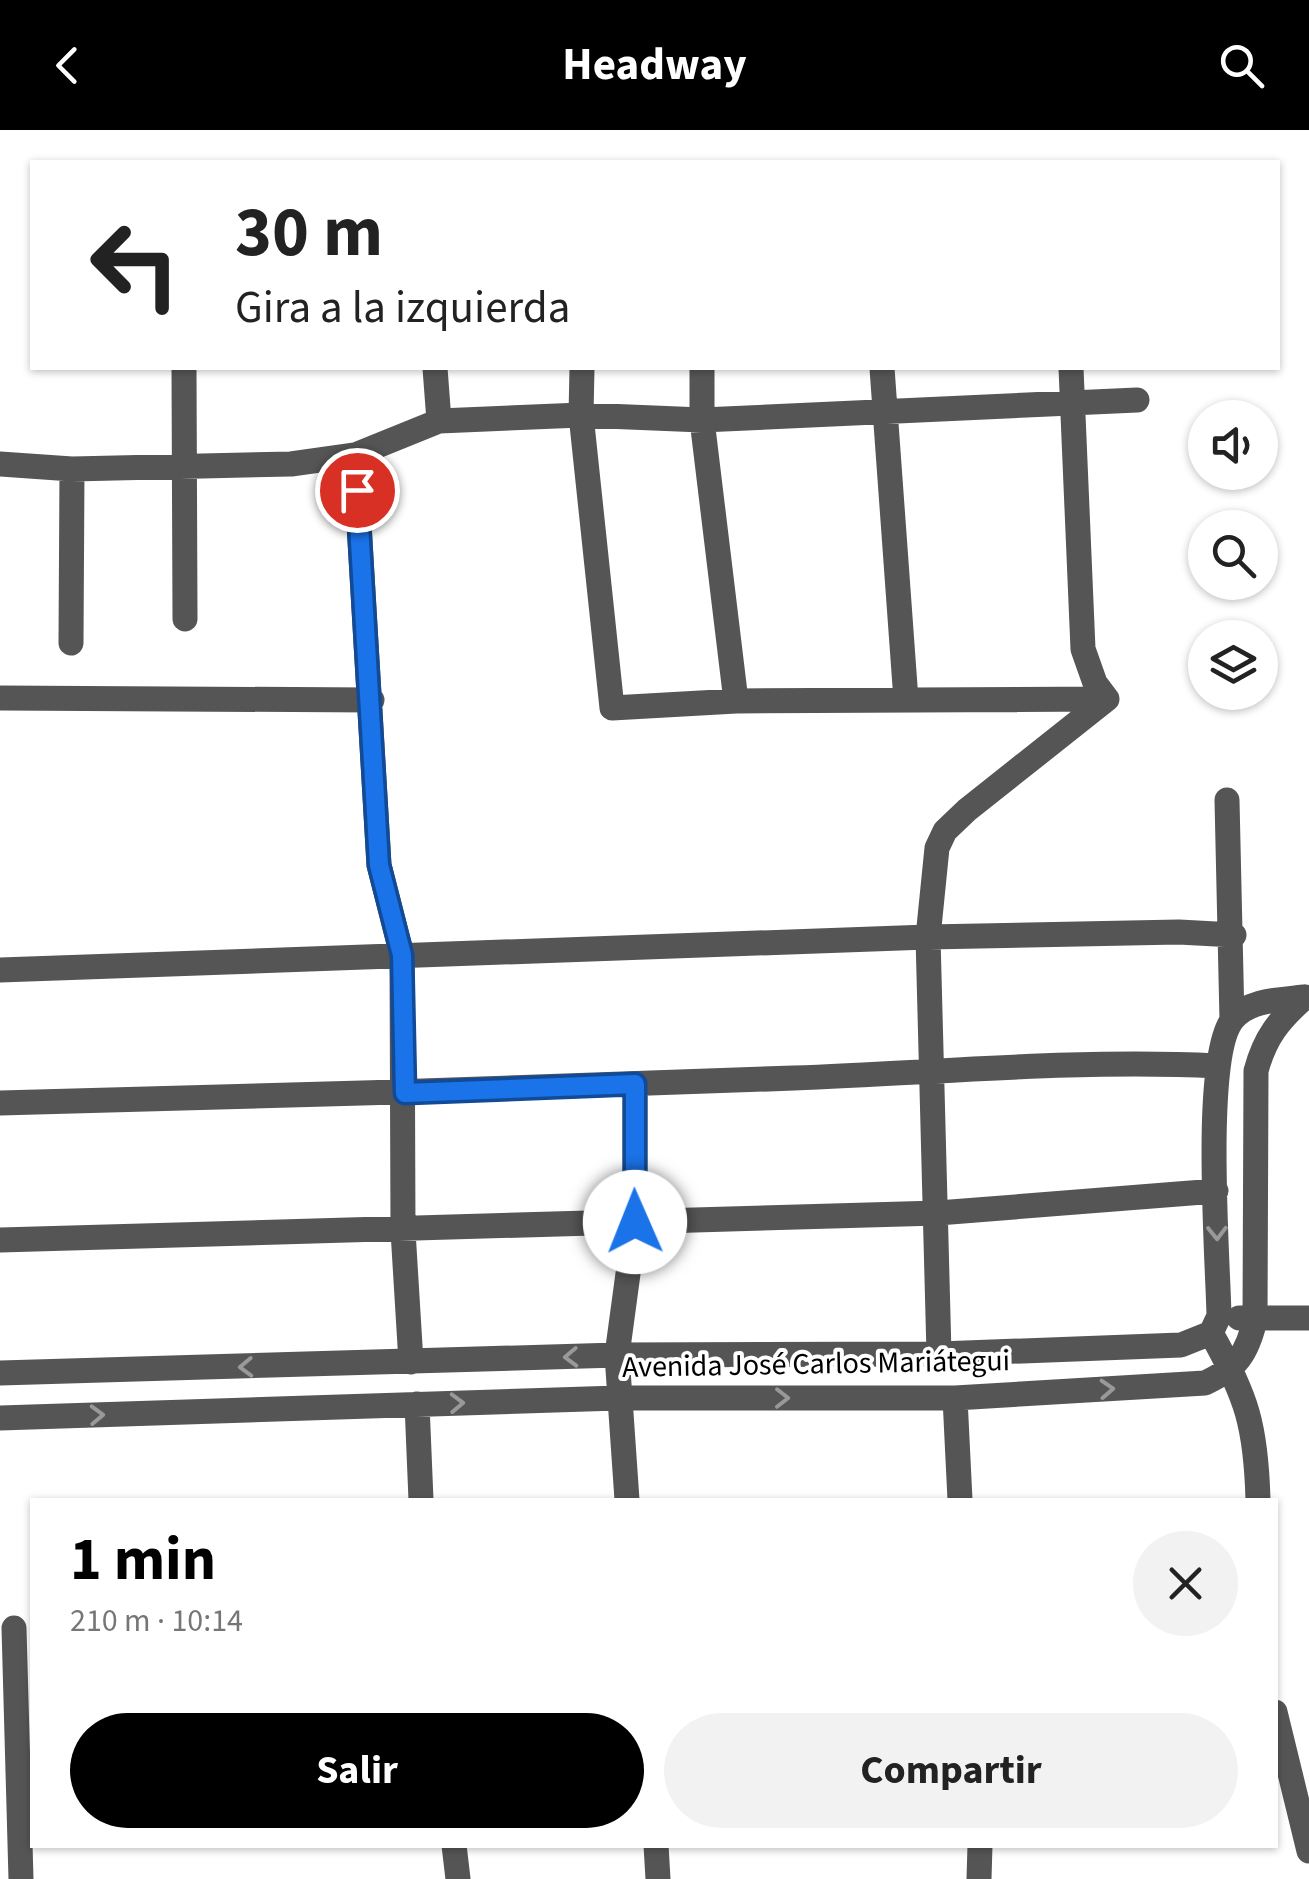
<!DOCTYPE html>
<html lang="es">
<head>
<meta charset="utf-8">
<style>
	body { margin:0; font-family:"Source Sans 3",sans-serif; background:#f2f2f2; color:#222; height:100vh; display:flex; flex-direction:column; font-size:38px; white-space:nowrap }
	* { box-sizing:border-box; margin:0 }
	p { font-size:32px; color:#767676 }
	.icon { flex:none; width:55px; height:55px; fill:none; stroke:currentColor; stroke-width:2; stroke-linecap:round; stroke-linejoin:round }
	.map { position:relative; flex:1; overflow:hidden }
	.drawer { position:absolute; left:30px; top:1368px; width:1248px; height:350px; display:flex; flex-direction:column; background:#fff; border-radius:0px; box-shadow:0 2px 8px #0004 }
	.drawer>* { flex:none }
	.banner { position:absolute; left:30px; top:30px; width:1250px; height:210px; border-radius:0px; box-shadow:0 2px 8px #0004; background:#fff; color:#222; overflow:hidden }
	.tools { position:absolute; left:1188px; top:270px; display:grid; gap:20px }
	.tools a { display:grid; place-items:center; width:90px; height:90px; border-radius:50%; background:#fff; box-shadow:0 2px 8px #0004; font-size:50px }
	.pin { position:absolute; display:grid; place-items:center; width:85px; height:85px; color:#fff; margin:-42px; border:5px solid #fff; border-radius:50%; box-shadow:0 2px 10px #0007 }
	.me { position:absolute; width:110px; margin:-55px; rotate:359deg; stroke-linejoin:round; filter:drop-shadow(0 0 8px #0008) }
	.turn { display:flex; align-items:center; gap:35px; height:210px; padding:0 40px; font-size:45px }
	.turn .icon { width:130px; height:130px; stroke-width:2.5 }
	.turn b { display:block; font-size:70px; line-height:85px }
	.round { display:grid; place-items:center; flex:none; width:105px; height:105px; border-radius:52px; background:#f2f2f2 }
	.headline { display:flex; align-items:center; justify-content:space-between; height:170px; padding:0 40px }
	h1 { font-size:60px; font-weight:700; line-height:75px; color:#000 }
	.button { display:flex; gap:20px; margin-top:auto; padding:20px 40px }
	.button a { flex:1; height:115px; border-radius:60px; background:#000; color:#fff; font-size:40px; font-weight:700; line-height:115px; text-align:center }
	.button a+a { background:#f2f2f2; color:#222 }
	header { display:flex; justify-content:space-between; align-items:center; height:130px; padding:0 40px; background:#000; color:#fff; font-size:45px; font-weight:700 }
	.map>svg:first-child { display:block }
</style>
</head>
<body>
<header><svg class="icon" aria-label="back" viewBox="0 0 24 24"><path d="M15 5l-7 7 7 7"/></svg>Headway<svg class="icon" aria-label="search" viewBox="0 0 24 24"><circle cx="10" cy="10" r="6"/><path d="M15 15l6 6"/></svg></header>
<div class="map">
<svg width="1309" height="1749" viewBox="0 0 1309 1749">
	<rect width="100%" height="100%" fill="#fff"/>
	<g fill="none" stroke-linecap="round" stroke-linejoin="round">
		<path stroke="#555" stroke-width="25" d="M184 238 185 489
			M435 238 439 291
			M582 238 581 285 612 578 736 571 1107 569
			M702 238V290L736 571
			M882 238 906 570
			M355 325 379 735 402 825 403 1101 411 1232
			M0 334 72 339 291 334 355 325 439 291 581 285 702 290 1137 270
			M71 513 72 339
			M0 568 372 570
			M1227 670 1232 890
			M0 840 928 807 1179 802 1234 805
			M0 973C265 967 529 958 794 948 935 943 1076 929 1217 936
			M0 1110 938 1083 1216 1061
			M1239 1188H1309
			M1211 1203C1247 1267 1256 1296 1258 1370
			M939 1224 928 807 937 718 945 701 967 680 1107 569 1095 553 1083 519 1071 238
			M0 1243 617 1225 939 1224 1181 1215 1211 1203 1219 1186C1218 1131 1202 926 1233 889 1250 869 1281 870 1304 867
			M955 1268 960 1370
			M417 1274 421 1370
			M0 1288 618 1268H955L1205 1253C1237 1238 1247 1224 1255 1190L1256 941C1265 907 1279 890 1305 867
			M627 1370 617 1225 635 1092V954
			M14 1498 21 1749
			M1275 1582 1309 1721
			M454 1715 458 1749
			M656 1715 658 1749
			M979 1749 980 1715"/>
	</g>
	<defs><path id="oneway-chevron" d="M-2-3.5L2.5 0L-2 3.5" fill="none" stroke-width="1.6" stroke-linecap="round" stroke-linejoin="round" transform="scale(2.5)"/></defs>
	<g stroke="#999">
		<use href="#oneway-chevron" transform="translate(1217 1103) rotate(89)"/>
		<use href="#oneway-chevron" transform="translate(571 1227) rotate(178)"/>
		<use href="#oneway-chevron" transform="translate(246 1237) rotate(178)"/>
		<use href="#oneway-chevron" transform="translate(1107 1259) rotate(-3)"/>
		<use href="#oneway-chevron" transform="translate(782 1268)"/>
		<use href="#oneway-chevron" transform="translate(457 1273) rotate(-2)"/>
		<use href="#oneway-chevron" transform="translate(97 1285) rotate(-2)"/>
	</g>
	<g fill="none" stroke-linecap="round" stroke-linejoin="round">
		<g stroke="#114b97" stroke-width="25">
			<path id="route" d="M357 360 379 735 402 825 405 963 635 954V1092"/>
		</g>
		<use href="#route" stroke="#1a73e8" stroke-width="18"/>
	</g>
	<g text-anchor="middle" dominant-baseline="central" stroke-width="8" stroke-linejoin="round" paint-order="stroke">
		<g font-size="30" fill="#000" stroke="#fff">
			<text transform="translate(816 1234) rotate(-1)">Avenida José Carlos Mariátegui</text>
		</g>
	</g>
</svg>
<div class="tools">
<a><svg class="icon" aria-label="sound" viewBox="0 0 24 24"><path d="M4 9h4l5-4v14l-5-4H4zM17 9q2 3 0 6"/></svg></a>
<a><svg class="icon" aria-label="search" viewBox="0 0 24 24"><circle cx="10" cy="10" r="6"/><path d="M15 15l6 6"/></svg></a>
<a><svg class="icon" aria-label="layers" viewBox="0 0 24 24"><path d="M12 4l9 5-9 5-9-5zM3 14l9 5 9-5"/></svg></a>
</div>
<div class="pin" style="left:357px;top:360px;background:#d93025"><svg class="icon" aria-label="arrive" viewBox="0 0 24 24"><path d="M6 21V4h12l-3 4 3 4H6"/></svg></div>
<svg class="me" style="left:635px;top:1092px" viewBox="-20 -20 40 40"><circle r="19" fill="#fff"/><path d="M0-13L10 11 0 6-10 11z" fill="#1a73e8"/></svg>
<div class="banner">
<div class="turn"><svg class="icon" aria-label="left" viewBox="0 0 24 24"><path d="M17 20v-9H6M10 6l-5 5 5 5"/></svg><div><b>30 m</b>Gira a la izquierda</div></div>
</div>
<section class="drawer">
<div class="headline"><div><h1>1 min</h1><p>210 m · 10:14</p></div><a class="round"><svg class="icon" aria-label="close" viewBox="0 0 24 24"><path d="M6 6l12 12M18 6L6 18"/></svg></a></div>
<div class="button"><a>Salir</a><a>Compartir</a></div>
</section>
</div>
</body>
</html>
